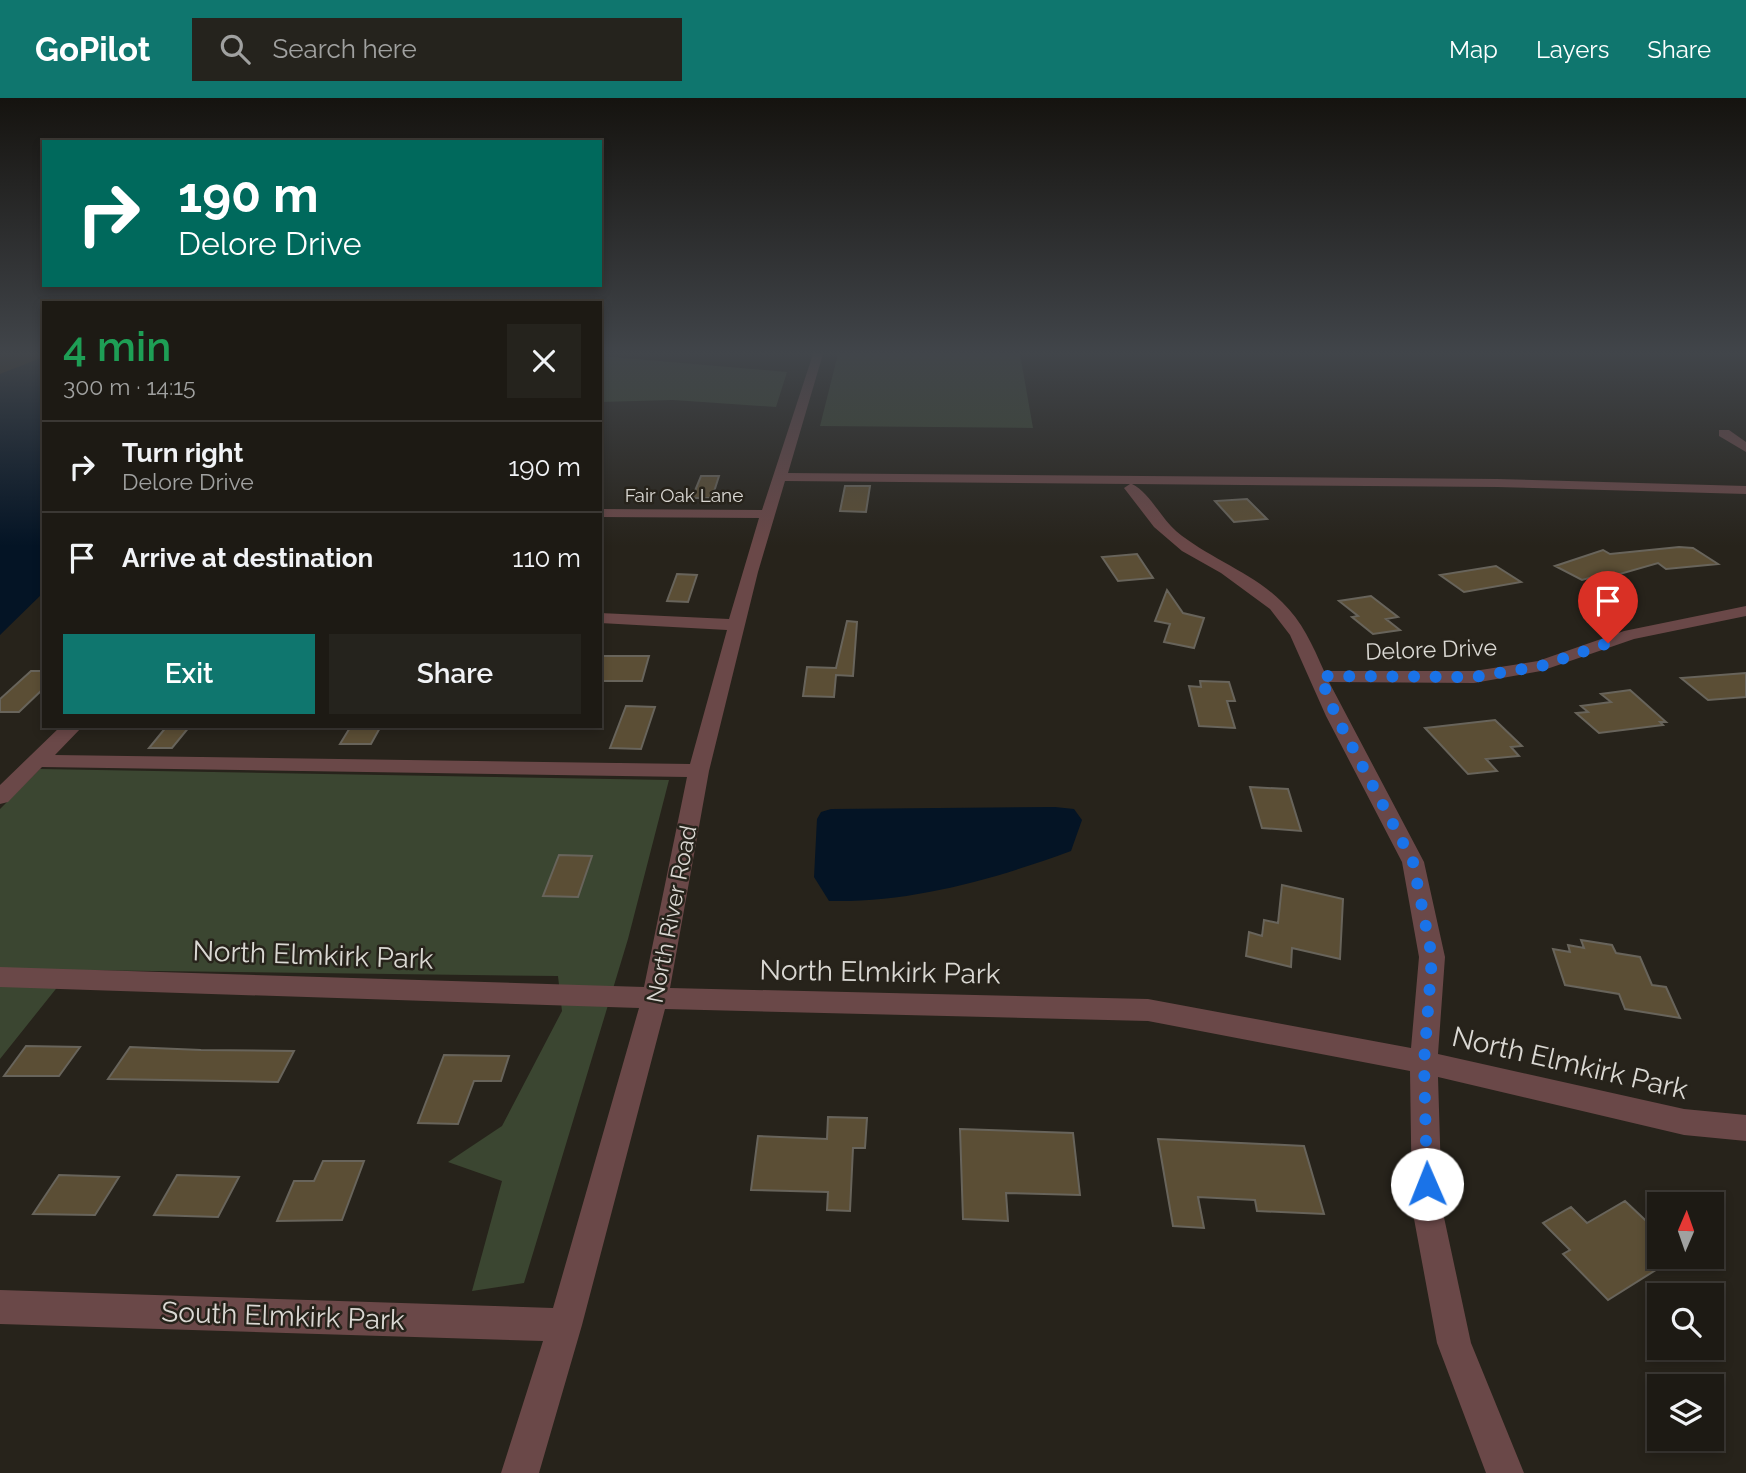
<!DOCTYPE html>
<html lang="en">
<head>
<meta charset="utf-8">
<style>
	body { margin:0; font-family:Raleway,sans-serif; background:#25231d; color:#f1f3f6; height:100vh; display:flex; flex-direction:column; font-size:26px; white-space:nowrap }
	* { box-sizing:border-box; margin:0 }
	p { font-size:23px; color:#a0a1a0 }
	.icon { flex:none; width:38px; height:38px; fill:none; stroke:currentColor; stroke-width:2; stroke-linecap:round; stroke-linejoin:round }
	.map { position:relative; flex:1; overflow:hidden }
	.panel { position:absolute; left:42px; top:203px; width:560px; height:427px; display:flex; flex-direction:column; background:#1d1a14; border-radius:0px; box-shadow:0 4px 10px #0003,0 0 0 2px #3b3834 }
	.panel>* { flex:none }
	.guide { position:absolute; left:42px; top:42px; width:560px; height:147px; border-radius:0px; box-shadow:0 4px 10px #0003,0 0 0 2px #3b3834; background:#00695c; color:#fff; overflow:hidden }
	.needle { width:46px; rotate:2deg }
	.buttons { position:absolute; left:1647px; top:1094px; display:grid; gap:14px }
	.buttons a { display:grid; place-items:center; width:77px; height:77px; border-radius:0px; background:#1d1a14; box-shadow:0 4px 10px #0003,0 0 0 2px #3b3834; font-size:35px }
	.pin { position:absolute; display:grid; place-items:center; width:60px; height:60px; color:#fff; margin:-72px -30px; border-radius:50% 50% 50% 0; rotate:-45deg; box-shadow:0 0 7px #0007 }
	.pin .icon { rotate:45deg }
	.me { position:absolute; width:77px; margin:-38px; rotate:359deg; stroke-linejoin:round; filter:drop-shadow(0 0 5px #0008) }
	.turn { display:flex; align-items:center; gap:24px; height:147px; padding:0 21px; font-size:32px }
	.turn .icon { width:91px; height:91px; stroke-width:2.5 }
	.turn b { display:block; font-size:49px; line-height:60px }
	.round { display:grid; place-items:center; flex:none; width:74px; height:74px; border-radius:0px; background:#25231d }
	.head { display:flex; align-items:center; justify-content:space-between; height:119px; padding:0 21px }
	h1 { font-size:42px; font-weight:600; line-height:52px; color:#1e9e55 }
	.button { display:flex; gap:14px; margin-top:auto; padding:14px 21px }
	.button a { flex:1; height:80px; border-radius:0px; background:#0f766e; color:#fff; font-size:28px; font-weight:600; line-height:80px; text-align:center }
	.button a+a { background:#25231d; color:#f1f3f6 }
	ul { padding:0; list-style:none }
	li { display:flex; align-items:center; gap:21px; height:91px; padding:0 21px; border-top:2px solid #3b3834 }
	li div { flex:1 }
	li b { display:block; font-size:26px }
	li em { font-style:normal }
	header { display:flex; align-items:center; gap:42px; box-sizing:border-box; height:98px; padding:0 35px; background:#0f766e; color:#fff }
	header strong { font-size:33px }
	nav { display:flex; gap:38px; margin-inline-start:auto; font-size:24px }
	.search { width:490px; height:63px; background:#25231d; display:flex; align-items:center; gap:18px; box-sizing:border-box; padding:0 24px; border-radius:0px; color:#a0a1a0; font-size:26px }
	.map>svg:first-child { display:block }
</style>
</head>
<body>
<header>
<strong>GoPilot</strong>
<div class="search"><svg class="icon" aria-label="search" viewBox="0 0 24 24"><circle cx="10" cy="10" r="6"/><path d="M15 15l6 6"/></svg>Search here</div>
<nav><a>Map</a><a>Layers</a><a>Share</a></nav>
</header>
<div class="map">
<svg width="1746" height="1375" viewBox="0 0 1746 1375">
	<rect width="100%" height="100%" fill="#27231b"/>
	<path fill="#3b4631" d="M838 256H1020L1033 330 820 328Z
		M600 258 787 274 776 309 673 302 600 304Z
		M40 671 669 682 628 841 524 1185 472 1193 502 1083 448 1064 502 1028 562 913 558 878 71 872 0 961V711Z"/>
	<path fill="#041425" d="M44 259V494L0 537V276Z
		M1055 709 1074 711 1082 722 1071 753C995 781 911 805 829 803L814 779 817 721 821 714 831 711Z"/>
	<path fill="#5b4e35" stroke="#68645b" stroke-width="2" d="M701 378H719L712 400H692Z
		M845 388H870L866 414 840 413Z
		M1247 401 1267 421 1234 424 1215 403Z
		M1679 449 1693 450 1718 466 1666 471 1658 465 1606 480 1600 477 1582 482 1555 468 1603 452 1610 456Z
		M1137 456 1153 480 1118 483 1102 459Z
		M1496 468 1521 484 1464 494 1440 477Z
		M677 476 697 477 688 504 667 503Z
		M1167 492 1183 515 1204 520 1194 550 1164 544 1170 526 1155 523Z
		M1371 498 1398 519 1386 521 1400 532 1373 536 1352 519 1358 518 1339 503Z
		M847 523 857 524 853 578 836 577 834 599 803 598 807 569 836 570Z
		M600 558H649L642 583H600Z
		M31 573H44V590L19 614H0V601Z
		M1746 575V599L1708 602 1681 580Z
		M1200 583 1229 584 1235 603H1227L1235 630 1199 628 1189 588 1201 589Z
		M1630 592 1666 624H1660L1663 627 1599 635 1576 615 1588 614 1581 608 1611 604 1601 596Z
		M626 608 655 609 641 651 610 650Z
		M1495 622 1522 648 1511 649 1519 658 1486 661 1497 673 1468 676 1425 630Z
		M167 628H190L172 650H149Z
		M351 628H381L371 646H340Z
		M1250 689 1288 691 1301 733 1262 730Z
		M559 757 592 758 578 799 543 798Z
		M1282 787 1343 801 1340 861 1292 850 1291 869 1246 858 1249 834 1262 838 1264 822 1278 825Z
		M1581 842 1612 847 1616 855 1640 859 1652 887 1666 889 1680 920 1625 911 1619 896 1565 887 1553 851 1570 854 1568 847 1584 850Z
		M26 948 80 949 59 978H4Z
		M130 949 201 952 294 953 278 984 108 981Z
		M444 957 509 958 501 983H474L458 1026 418 1025Z
		M828 1019 867 1020 865 1050H853L850 1113 827 1112 828 1094 751 1092 758 1038 827 1041Z
		M960 1031 1073 1035 1080 1097 1006 1095 1008 1123 963 1121Z
		M1158 1041 1304 1048 1324 1116 1257 1113 1255 1102 1198 1099 1204 1130 1173 1128Z
		M323 1063H364L342 1122 277 1123 294 1083H314Z
		M59 1077 119 1079 95 1117 33 1116Z
		M177 1077 239 1079 218 1119 154 1117Z
		M1625 1103 1659 1135V1170L1608 1202 1563 1156 1570 1152 1543 1125 1571 1109 1587 1125Z"/>
	<g fill="none" stroke-linecap="round" stroke-linejoin="round">
		<path fill="#6a4848" fill-rule="evenodd" d="M813 256H823L788 375 1497 381 1746 388V396L1497 389 1132 386C1149 394 1161 420 1176 433 1208 460 1252 474 1282 504 1302 523 1313 548 1324 573H1474L1538 563 1624 533 1746 508V518L1634 541 1541 573 1474 585 1329 584 1424 764 1445 859 1438 956 1684 1011 1746 1017V1043L1684 1037 1438 979 1442 1110 1471 1245 1524 1375H1486L1437 1245 1412 1110 1410 973 1148 923 665 911 582 1227 539 1375H501L543 1243 0 1226V1192L553 1210 639 910 0 889V869L644 889 687 679 42 669 8 704 0 706V687L61 628H83L55 657 690 666 727 532 600 525V515L729 521 759 420 600 419V411L762 412ZM785 383 1130 386 1124 390 1154 429 1182 453 1221 475 1270 511 1290 537 1326 618 1402 764 1419 859 1411 950 1148 901 670 890 709 673 758 474Z
			M1719 332H1729L1746 344V354L1719 338Z"/>
	</g>
	<linearGradient id="sky" x2="0" y2="1"><stop stop-color="#15130f"/><stop offset="0.57" stop-color="#41454a"/><stop offset="1" stop-color="#41454a" stop-opacity="0"/></linearGradient>
	<rect width="1746" height="448" fill="url(#sky)"/>
	<g fill="none" stroke-linecap="round" stroke-linejoin="round">
		<path stroke="#1a73e8" stroke-width="12" stroke-dasharray="0 21.6" d="M1427 1086 1424 964 1432 859 1413 764 1336 618 1320 578 1474 579 1541 568 1608 545"/>
	</g>
	<g text-anchor="middle" dominant-baseline="central" stroke-width="5" stroke-linejoin="round" paint-order="stroke">
		<g font-size="19" fill="#dad8d3" stroke="#27231b">
			<text x="684" y="397">Fair Oak Lane</text>
		</g>
		<g font-size="23" fill="#dad8d3" stroke="#27231b">
			<text transform="translate(1431 551) rotate(-2)">Delore Drive</text>
			<text transform="translate(671 816) rotate(-79)">North River Road</text>
		</g>
		<g font-size="28" fill="#dad8d3" stroke="#27231b">
			<text transform="translate(313 857) rotate(2)">North Elmkirk Park</text>
			<text transform="translate(880 874) rotate(1)">North Elmkirk Park</text>
			<text transform="translate(1570 965) rotate(13)">North Elmkirk Park</text>
			<text transform="translate(283 1218) rotate(2)">South Elmkirk Park</text>
		</g>
	</g>
</svg>
<div class="buttons">
<a><svg class="needle" viewBox="-14 -14 28 28"><path d="M0-13l5 13h-10z" fill="#e53935"/><path d="M0 13l5-13h-10z" fill="#a0a1a0"/></svg></a>
<a><svg class="icon" aria-label="search" viewBox="0 0 24 24"><circle cx="10" cy="10" r="6"/><path d="M15 15l6 6"/></svg></a>
<a><svg class="icon" aria-label="layers" viewBox="0 0 24 24"><path d="M12 4l9 5-9 5-9-5zM3 14l9 5 9-5"/></svg></a>
</div>
<div class="pin" style="left:1608px;top:545px;background:#d93025"><svg class="icon" aria-label="arrive" viewBox="0 0 24 24"><path d="M6 21V4h12l-3 4 3 4H6"/></svg></div>
<svg class="me" style="left:1427px;top:1086px" viewBox="-20 -20 40 40"><circle r="19" fill="#fff"/><path d="M0-13L10 11 0 6-10 11z" fill="#1a73e8"/></svg>
<div class="guide">
<div class="turn"><svg class="icon" aria-label="right" viewBox="0 0 24 24"><path d="M7 20v-9h11M14 6l5 5-5 5"/></svg><div><b>190 m</b>Delore Drive</div></div>
</div>
<section class="panel">
<div class="head"><div><h1>4 min</h1><p>300 m · 14:15</p></div><a class="round"><svg class="icon" aria-label="close" viewBox="0 0 24 24"><path d="M6 6l12 12M18 6L6 18"/></svg></a></div>
<ul>
<li><svg class="icon" aria-label="right" viewBox="0 0 24 24"><path d="M7 20v-9h11M14 6l5 5-5 5"/></svg><div><b>Turn right</b><p>Delore Drive</p></div><em>190 m</em></li>
<li><svg class="icon" aria-label="arrive" viewBox="0 0 24 24"><path d="M6 21V4h12l-3 4 3 4H6"/></svg><div><b>Arrive at destination</b></div><em>110 m</em></li>
</ul>
<div class="button"><a>Exit</a><a>Share</a></div>
</section>
</div>
</body>
</html>
